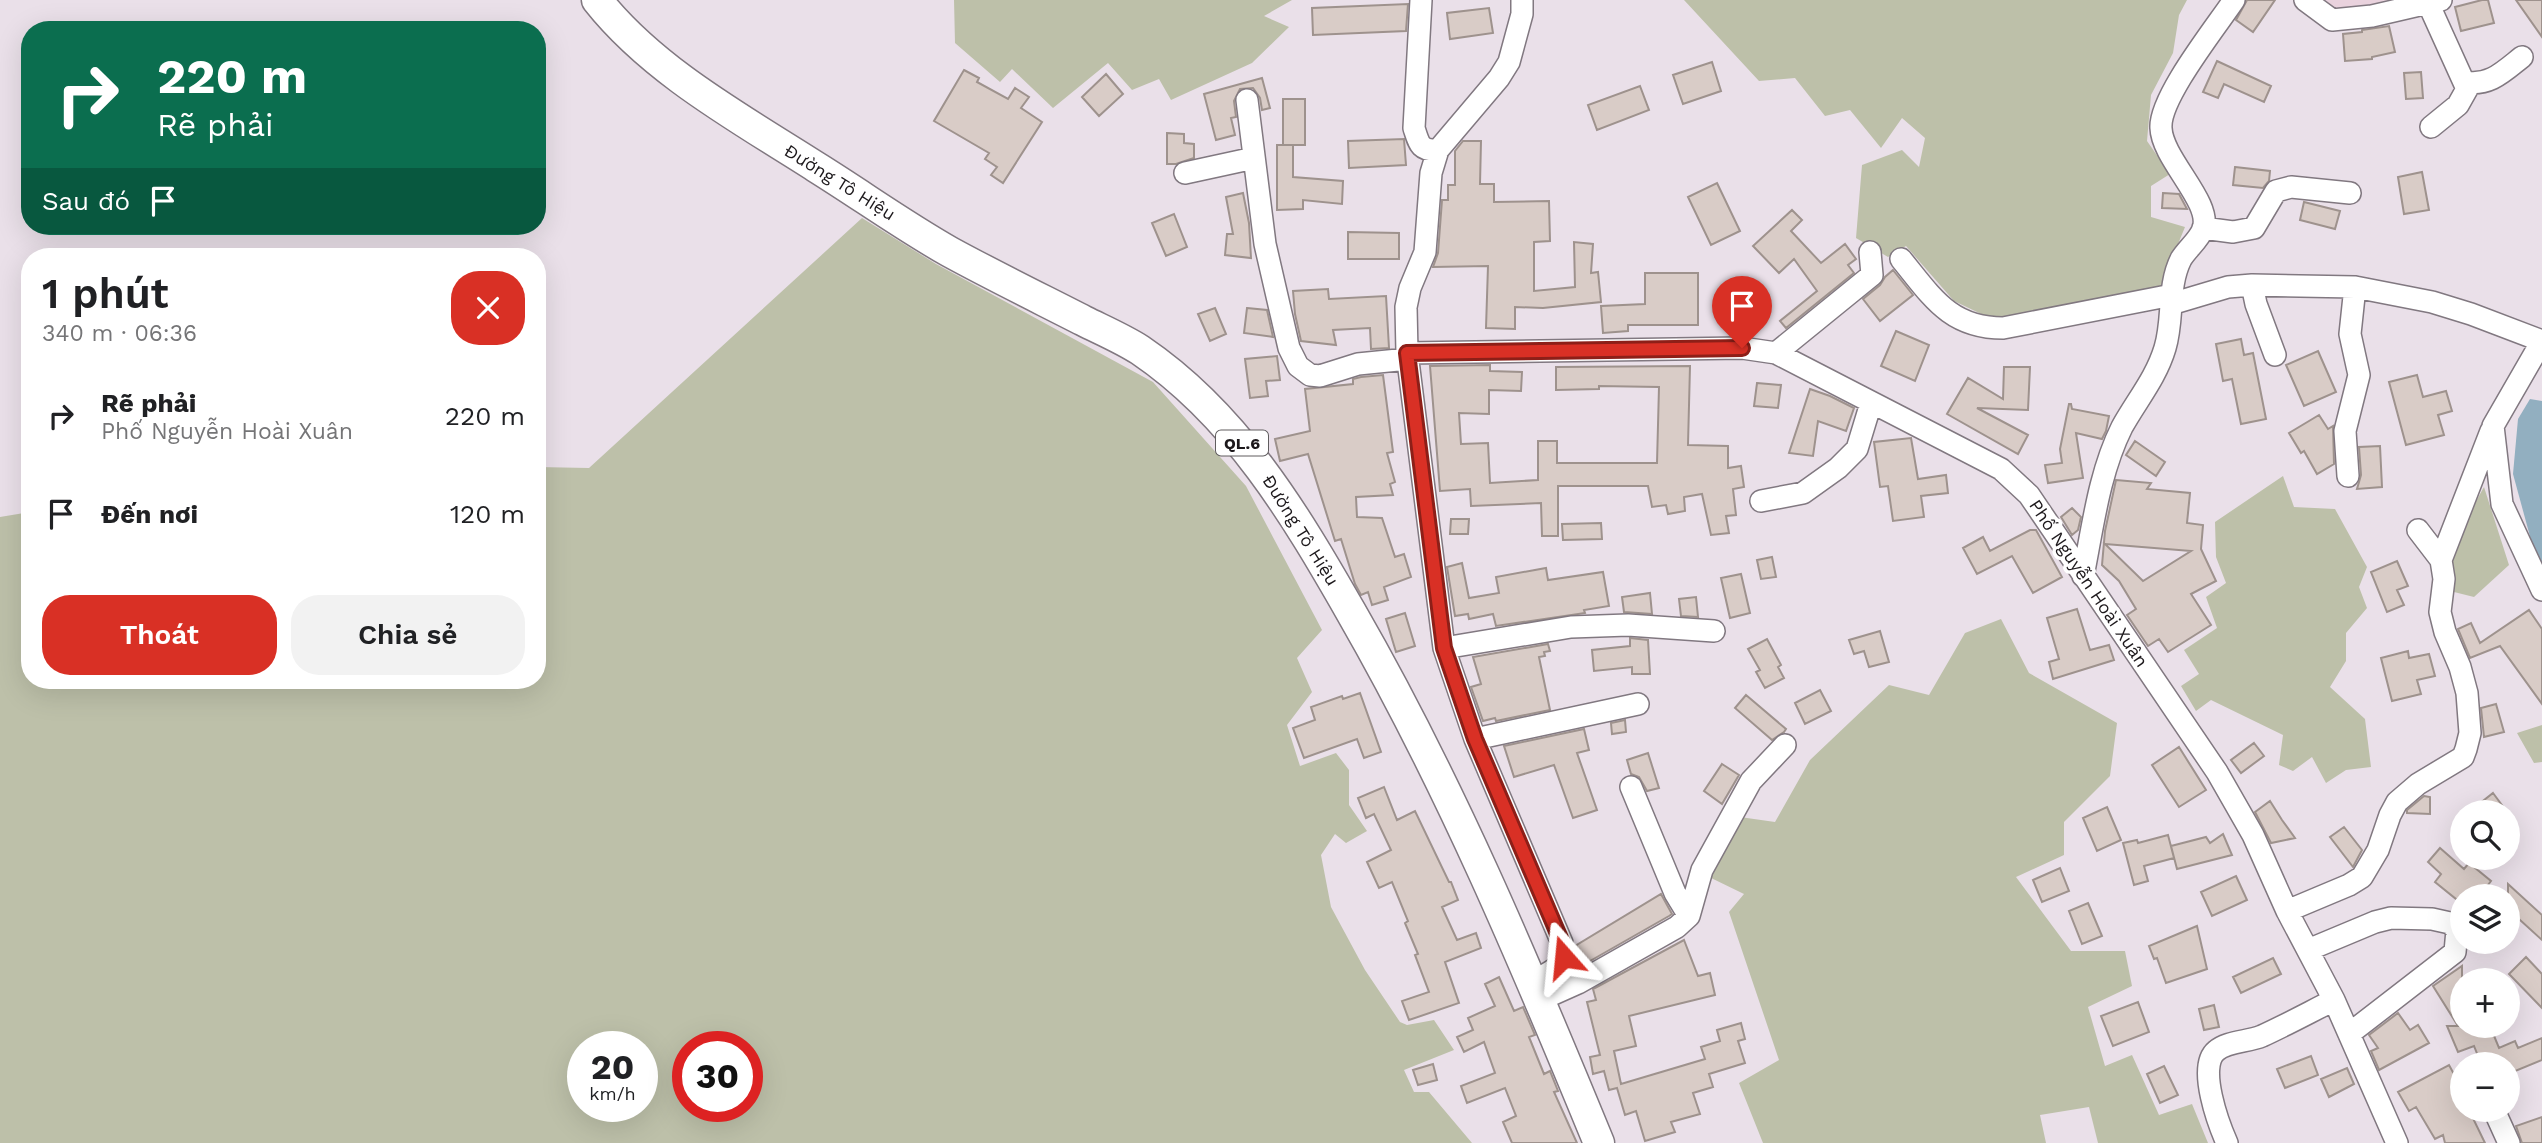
<!DOCTYPE html>
<html lang="vi">
<head>
<meta charset="utf-8">
<style>
	body { margin:0; font-family:"Work Sans",sans-serif; background:#f2f2f2; color:#202124; height:100vh; display:flex; flex-direction:column; font-size:26px; white-space:nowrap }
	* { box-sizing:border-box; margin:0 }
	p { font-size:23px; color:#757577 }
	.icon { flex:none; width:38px; height:38px; fill:none; stroke:currentColor; stroke-width:2; stroke-linecap:round; stroke-linejoin:round }
	.map { position:relative; flex:1; overflow:hidden }
	.drawer { position:absolute; left:21px; top:248px; width:525px; height:441px; display:flex; flex-direction:column; background:#fff; border-radius:28px; box-shadow:0 7px 28px #0002 }
	.drawer>* { flex:none }
	.banner { position:absolute; left:21px; top:21px; width:525px; height:214px; border-radius:28px; box-shadow:0 7px 28px #0002; background:#0b6e4f; color:#fff; overflow:hidden }
	.fabs { position:absolute; left:2450px; top:800px; display:grid; gap:14px }
	.fabs a { display:grid; place-items:center; width:70px; height:70px; border-radius:50%; background:#fff; box-shadow:0 7px 28px #0002; font-size:35px }
	.speed { position:absolute; left:567px; top:1031px; display:flex; gap:14px; font-size:35px; font-weight:700; text-align:center }
	.speed>* { display:grid; place-content:center; width:91px; height:91px; border-radius:50%; background:#fff; box-shadow:0 7px 28px #0002; line-height:1 }
	.speed small { font-size:18px; font-weight:400 }
	.speed .limit { border:10px solid #d22; background:#fff; color:#111 }
	.pin { position:absolute; display:grid; place-items:center; width:60px; height:60px; color:#fff; margin:-72px -30px; border-radius:50% 50% 50% 0; rotate:-45deg; box-shadow:0 0 7px #0007 }
	.pin .icon { rotate:45deg }
	.me { position:absolute; width:77px; margin:-38px; rotate:342deg; stroke-linejoin:round; filter:drop-shadow(0 0 5px #0008) }
	.turn { display:flex; align-items:center; gap:24px; height:147px; padding:0 21px; font-size:32px }
	.turn .icon { width:91px; height:91px; stroke-width:2.5 }
	.turn b { display:block; font-size:49px; line-height:60px }
	.then { display:flex; align-items:center; height:66px; padding:0 21px; background:#0003; gap:14px; font-size:26px }
	.round { display:grid; place-items:center; flex:none; width:74px; height:74px; border-radius:28px; background:#f2f2f2 }
	.overview { display:flex; align-items:center; justify-content:space-between; height:119px; padding:0 21px }
	h1 { font-size:42px; font-weight:600; line-height:52px }
	.button { display:flex; gap:14px; margin-top:auto; padding:14px 21px }
	.button a { flex:1; height:80px; border-radius:28px; background:#d93025; color:#fff; font-size:28px; font-weight:600; line-height:80px; text-align:center }
	.button a+a { background:#f2f2f2; color:#202124 }
	ul { padding:0; list-style:none }
	li { display:flex; align-items:center; gap:21px; height:98px; padding:0 21px }
	li div { flex:1 }
	li b { display:block; font-size:26px }
	li em { font-style:normal }
	.map>svg:first-child { display:block }
</style>
</head>
<body>
<div class="map">
<svg width="2542" height="1143" viewBox="0 0 2542 1143">
	<rect width="100%" height="100%" fill="#eae0e9"/>
	<path fill="#e9d2dd" d="M2311 0H2422L2331 16Z"/>
	<path fill="#bdc0a9" fill-rule="evenodd" d="M954 0H1292L1264 16 1289 27 1252 63 1171 100 1159 79 1132 90 1108 63 1053 108 1012 69 1000 82 955 43Z
		M1684 0H2187L2179 15 2173 53 2151 95 2147 141 2170 174 2151 186V217L2185 227 2160 288 2066 305 1996 321 1954 301 1906 246 1888 257 1856 238 1862 165 1902 150 1919 167 1925 138 1902 118 1881 148 1850 110 1825 116 1795 78 1759 81Z
		M862 218 936 264 1153 382 1246 486 1322 630 1297 658 1312 692 1287 725 1300 766 1336 753 1349 770V805L1367 831 1346 843 1335 834 1321 855 1331 907 1365 970 1400 1022 1407 1025 1434 1020 1454 1050 1404 1070 1414 1092H1429L1472 1143H0V517L30 512V681H537V467L589 468ZM642 1046V1106H583V1046ZM688 1046H747V1106H688Z
		M2283 476 2294 507 2335 509 2367 567 2359 587 2367 608 2346 633V661L2330 687 2365 719 2371 767 2346 770 2326 783 2312 757 2293 771 2279 765 2283 735 2211 700 2196 711 2181 686 2199 674 2184 650 2217 628 2206 597 2226 583 2216 557 2215 522Z
		M2484 487 2509 565 2474 597 2454 592 2447 553Z
		M2001 619 2029 673 2117 723 2110 776 2064 822V855L2016 877 2071 951H2125L2132 986 2088 1007 2105 1066 2132 1055 2159 1115 2192 1104 2208 1143H2098L2089 1107 2040 1115 2046 1143H1763L1739 1083 1779 1060 1729 912 1744 894 1707 876 1740 817 1775 822 1810 760 1889 685 1929 695 1965 633Z
		M2542 725V762L2534 763 2517 733Z"/>
	<path fill="#92afc0" d="M2530 399 2542 401V564L2534 551 2513 474 2518 419Z"/>
	<path fill="#d9ccc7" stroke="#9e928d" stroke-width="2" fill-rule="evenodd" d="M2247 0H2275L2253 32 2236 20Z
		M2482 0H2488L2494 23 2461 31 2455 7Z
		M2516 0H2542V37Z
		M1408 4 1406 31 1313 35 1312 8Z
		M1489 8 1493 33 1450 39 1447 13Z
		M2389 26 2395 52 2372 57V59L2345 61 2343 34 2362 32V30Z
		M2217 61 2271 86 2264 102 2224 84 2218 98 2203 92Z
		M1712 62 1721 91 1683 104 1673 75Z
		M964 70 979 78 977 82 1008 99 1015 88 1029 97 1021 108 1042 122 1003 183 991 175 997 167 985 159 989 153 934 121Z
		M2421 72 2423 98 2406 99 2404 73Z
		M1106 74 1123 94 1099 116 1082 97Z
		M1262 78 1270 108 1262 110 1260 98 1253 88 1240 89 1234 101 1236 117 1231 118 1235 135 1216 140 1204 94Z
		M1640 86 1649 110 1597 130 1588 105Z
		M1283 99H1305V145H1283Z
		M1167 133 1184 134V143L1194 144V158L1176 164H1167Z
		M1404 139 1406 165 1349 168 1348 141Z
		M1463 141H1481L1480 184H1494V202L1549 201 1550 241 1534 242V291L1575 287 1574 242 1593 244 1591 273 1598 272 1601 302 1543 308 1515 307V329L1486 328 1488 266 1433 267 1438 253 1442 200H1448V185H1455V151Z
		M1277 145H1293V177L1343 181 1342 204 1303 200V209L1277 210Z
		M2235 167 2270 171 2269 181 2263 188 2233 185Z
		M2422 172 2429 210 2404 214 2398 177Z
		M1717 183 1740 231 1711 245 1688 197Z
		M1243 193 1249 223 1251 258 1225 255 1227 234H1233L1226 197Z
		M2163 193 2179 194 2187 209 2162 208Z
		M2304 202 2340 211 2335 229 2300 220Z
		M1792 210 1802 220 1791 231 1821 263 1845 244 1856 259 1848 265 1854 273 1786 328 1780 321 1817 291 1794 259 1779 273 1753 246Z
		M1174 214 1187 247 1166 256 1152 223Z
		M1348 232 1399 233V259H1348Z
		M1893 270 1913 295 1880 321 1863 299 1880 285 1885 277Z
		M1645 273H1698V325H1628V331L1603 333 1601 306 1645 304Z
		M1328 289 1329 299 1386 296 1389 348 1371 349 1370 328 1333 330 1336 345 1301 341 1295 314 1293 291Z
		M1215 308 1226 334 1210 341 1198 314Z
		M1247 308 1267 310 1273 337 1244 333Z
		M1896 331 1929 345 1915 381 1881 366Z
		M2241 339 2244 355 2253 353 2266 419 2241 424 2232 379 2223 381 2216 344Z
		M2318 351 2336 392 2304 406 2286 365Z
		M1277 356 1280 380 1266 381 1268 396 1250 398 1245 359Z
		M1490 365V371L1522 372 1521 391 1489 390V414L1459 413 1461 444 1488 443 1490 483 1538 480V441H1557V463H1657L1659 387 1599 386V389L1556 390V367L1690 366 1688 445 1728 446V468L1741 466 1744 487 1733 489 1736 515 1726 516 1729 533 1711 535 1702 494 1684 497 1685 511 1668 514 1666 505 1652 507 1648 486H1558V536H1542L1541 503 1471 506 1470 489 1440 491 1430 366Z
		M2004 367H2030L2028 410 1977 408 2028 435 2018 454 1947 414 1968 378 2003 399Z
		M1383 375 1393 452 1387 453 1395 482 1390 484 1393 495 1356 497 1357 517 1382 518 1395 557 1404 554 1411 577 1384 587 1388 600 1372 605 1368 592 1361 595 1355 584 1341 539 1335 541 1308 454 1280 461 1275 439 1310 431 1305 389 1353 384V379L1361 377Z
		M2417 375 2423 397 2446 391 2452 411 2438 415 2444 435 2406 445 2389 382Z
		M1757 383 1781 385 1778 408 1754 406Z
		M1810 389 1830 396 1854 408 1846 431 1818 421 1813 456 1789 453Z
		M2069 404H2071L2072 409 2109 416 2106 431 2102 439 2076 433 2083 478 2048 483 2045 465 2062 463 2060 449Z
		M2319 415 2328 429 2333 426 2334 464 2317 474 2304 451 2301 453 2289 433Z
		M1911 438 1918 479 1946 475 1948 493 1921 496 1924 517 1893 521 1888 486 1880 487 1874 442Z
		M2135 441 2165 462 2156 476 2126 455Z
		M2380 446 2382 487 2357 489 2361 475 2359 447Z
		M2116 480 2151 483 2147 489 2190 493 2187 523 2203 525 2201 549 2216 581 2191 594 2211 625 2168 652 2159 639 2148 646 2127 615 2136 609 2119 581 2102 565 2105 531ZM2105 544 2191 551 2143 581Z
		M2072 508 2081 517 2078 530 2072 535 2061 517Z
		M1451 519H1469L1468 534H1450Z
		M1601 523 1602 539 1563 540 1562 524Z
		M2030 530H2036L2062 577 2033 593 2012 556 1977 574 1963 548 1983 537 1990 551Z
		M1772 557 1776 577 1761 579 1757 560Z
		M2397 561 2408 586 2397 590 2404 605 2387 612 2371 572Z
		M1462 563 1469 598 1499 593 1496 577 1546 568 1548 580 1603 572 1609 606 1584 610 1585 613 1496 626 1493 614 1469 619 1468 614 1455 616 1447 567Z
		M1741 574 1750 613 1730 618 1721 578Z
		M1650 593 1652 614 1624 612 1622 597Z
		M1696 597 1698 617 1681 616 1679 599Z
		M2077 609 2090 650 2109 645 2114 660 2053 679 2049 662 2059 659 2047 618Z
		M2529 610 2542 629V704L2500 646 2470 658 2458 629 2471 623 2480 643Z
		M1405 613 1415 646 1396 652 1386 619Z
		M1880 631 1889 662 1869 667 1864 651 1854 654 1849 640Z
		M1630 638 1648 640 1650 674H1632V667L1594 671 1592 650 1630 646Z
		M1767 639 1781 665 1778 667 1784 678 1765 688 1756 672 1760 670 1748 649Z
		M1548 644 1550 651 1544 652 1545 656 1539 657 1550 710 1496 721 1495 718 1483 721 1471 687 1481 684 1473 657Z
		M2408 651 2409 658 2429 654 2435 676 2417 680 2421 694 2392 701 2381 658Z
		M1820 690 1831 711 1805 724 1795 703Z
		M1360 693 1381 752 1364 758 1357 739 1304 758 1293 728 1315 720 1311 707 1342 696 1343 699Z
		M1746 695 1786 729 1784 732 1772 740 1735 708Z
		M2496 704 2504 732 2484 737 2481 708Z
		M1625 720 1626 732 1612 734 1611 723Z
		M1584 729 1589 750 1577 753 1597 810 1573 818 1554 765 1514 777 1504 746Z
		M2254 743 2264 756 2241 773 2231 760Z
		M2179 747 2206 790 2179 807 2152 765Z
		M1648 753 1659 788 1647 791 1639 777 1631 774 1627 760Z
		M1722 764 1739 775 1722 804 1704 791Z
		M1384 787 1397 820 1415 811 1449 882H1451L1458 900 1442 907 1457 940 1476 933 1481 948 1445 962 1459 1003 1409 1020 1402 1001 1429 992 1415 955 1418 954 1405 923 1408 921 1392 882 1379 888 1367 862 1391 850 1374 814 1366 818 1358 798Z
		M2493 793 2507 812H2469Z
		M2424 796 2430 797V814L2407 813V810Z
		M2270 801 2282 820 2295 838 2271 843 2255 812Z
		M2107 807 2121 840 2097 851 2083 818Z
		M2344 827 2362 850 2353 867 2330 837Z
		M2223 834 2232 855 2177 869 2171 846 2206 837 2210 843Z
		M2168 835 2174 858 2144 866 2148 881 2134 885 2123 843 2137 840 2138 843Z
		M2440 848 2464 869 2469 863 2491 881 2481 894 2474 888 2467 896H2462L2461 903 2435 882 2441 874 2428 862Z
		M2060 868 2069 891 2042 902 2033 880Z
		M2236 876 2247 900 2212 916 2201 892Z
		M2508 884 2542 915V940L2508 909Z
		M1661 894 1672 914 1669 916 1583 965 1576 953 1575 946Z
		M2088 903 2102 936 2082 944 2069 911Z
		M2197 926 2207 969 2166 983 2157 958 2154 959 2149 946Z
		M1684 940 1698 976 1710 973 1715 995 1629 1016 1636 1046 1614 1051 1621 1084 1705 1059 1701 1047 1720 1041 1717 1030 1741 1023 1745 1039 1738 1041 1745 1063 1709 1074 1713 1087 1693 1093 1700 1114 1671 1122 1675 1132 1645 1141 1636 1111 1625 1115 1617 1088 1609 1090 1604 1071 1593 1074 1590 1057 1600 1055 1587 1002 1596 1000 1593 989Z
		M2526 957 2542 974V1008L2509 974Z
		M2273 958 2281 974 2241 993 2233 977Z
		M2462 966V1026H2490L2499 1048 2515 1041 2518 1048 2542 1038V1060L2508 1074V1064H2461L2478 1056 2474 1046 2458 1052 2447 1026H2458L2433 986Z
		M1499 977 1514 1011 1523 1007 1535 1035 1529 1037 1544 1074 1550 1071 1558 1091 1554 1092 1577 1143H1512L1503 1122 1516 1116 1505 1088 1467 1103 1461 1086 1495 1073 1484 1042 1464 1052 1457 1037 1473 1030 1468 1018 1495 1006 1485 984Z
		M2138 1002 2149 1032 2113 1046 2101 1016Z
		M2214 1005 2219 1027 2204 1030 2199 1009Z
		M2398 1013 2410 1030 2418 1025 2429 1043 2379 1070 2371 1051 2378 1048 2369 1035Z
		M2311 1056 2318 1075 2285 1088 2277 1069Z
		M1433 1064 1437 1080 1418 1085 1413 1070Z
		M2449 1065 2462 1089V1110H2469L2485 1143H2445L2443 1135 2435 1139 2416 1107 2409 1111 2398 1092Z
		M2164 1066 2178 1095 2160 1103 2147 1074Z
		M2347 1068 2354 1084 2329 1097 2321 1079Z
		M2542 1117V1143H2522L2516 1126Z"/>
	<g fill="none" stroke-linecap="round" stroke-linejoin="round">
		<g stroke="#817880" stroke-width="24">
			<path id="minor" d="M1421 0 1414 128C1419 144 1420 151 1438 150
				M1522 0V14L1509 62 1499 78 1438 150 1431 173 1425 252 1410 288 1406 307 1407 353 1444 648 1475 739 1562 943C1566 969 1552 970 1532 982
				M2305 0 2332 20 2372 16 2441 0
				M2428 3 2467 89 2458 105 2431 127
				M2465 82C2490 86 2503 72 2522 57
				M1247 100 1265 244 1289 348 1298 366 1310 375 1320 376 1358 364 1408 359
				M1185 173 1254 158
				M2203 228 2233 232 2254 228 2276 191 2291 187 2350 193
				M1901 259C1932 297 1950 328 2003 328L2172 295
				M2252 285 2256 304 2275 355
				M2171 304 2228 287 2252 285 2355 287 2432 302 2471 314 2542 341
				M2542 341 2493 426 2502 504 2542 590
				M1407 353 1742 348 1776 353 2001 469 2029 495 2217 772 2253 835 2287 911 2334 1000 2397 1143
				M1776 353 1872 275 1870 252
				M2348 476 2345 431 2359 375 2350 334 2355 287
				M1761 501 1803 493 1838 468 1857 449 1871 403
				M2441 560 2491 431
				M2083 576C2093 526 2099 473 2122 427 2137 400 2156 378 2165 348 2174 319 2167 287 2181 259 2187 249 2199 240 2203 229 2213 203 2162 159 2161 128 2159 98 2216 27 2234 0
				M1444 648 1571 627 1628 625 1714 631
				M1475 739 1638 704
				M1631 787 1675 893 1689 916
				M2287 911 2349 885 2362 877 2378 850 2390 815 2397 802 2418 784 2463 757 2466 749 2470 733 2467 693 2460 667 2445 632 2440 612 2444 579 2441 560 2418 530
				M2308 950 2375 922 2391 918 2432 919 2450 923 2457 930 2455 952 2349 1034
				M1540 1000 1578 983 1677 927 1689 916 1702 870 1751 781 1785 745
				M2494 1110 2509 1143
				M2227 1143C2219 1125 2197 1067 2216 1051 2227 1041 2248 1042 2262 1036 2286 1025 2310 1012 2334 1000"/>
		</g>
		<g stroke="#817880" stroke-width="33">
			<path id="highway" d="M597 0C653 71 741 119 816 167 861 195 904 226 950 252 994 276 1039 298 1084 321 1102 330 1123 339 1140 350 1236 415 1295 514 1351 612 1449 782 1525 963 1599 1143"/>
		</g>
		<use href="#minor" stroke="#fff" stroke-width="21"/>
		<use href="#highway" stroke="#fff" stroke-width="30"/>
	</g>
	<g fill="none" stroke-linecap="round" stroke-linejoin="round">
		<g stroke="#8d1f18" stroke-width="18">
			<path id="route" d="M1564 957 1562 943 1475 739 1444 648 1407 353 1742 348"/>
		</g>
		<use href="#route" stroke="#d93025" stroke-width="12"/>
	</g>
	<g text-anchor="middle" dominant-baseline="central" stroke-width="7" stroke-linejoin="round" paint-order="stroke">
		<rect fill="#fff" stroke="#605d5f" stroke-width="2" x="1216" y="430.5" width="52" height="25" rx="5"/>
		<g font-size="16" font-weight="bold" fill="#1c181b">
			<text x="1242" y="443">QL.6</text>
		</g>
		<g font-size="18" fill="#1c181b" stroke="#fff">
			<text transform="translate(840 182) rotate(32)">Đường Tô Hiệu</text>
			<text transform="translate(1301 530) rotate(58)">Đường Tô Hiệu</text>
			<text transform="translate(2089 583) rotate(56)">Phố Nguyễn Hoài Xuân</text>
		</g>
	</g>
</svg>
<div class="fabs">
<a><svg class="icon" aria-label="search" viewBox="0 0 24 24"><circle cx="10" cy="10" r="6"/><path d="M15 15l6 6"/></svg></a>
<a><svg class="icon" aria-label="layers" viewBox="0 0 24 24"><path d="M12 4l9 5-9 5-9-5zM3 14l9 5 9-5"/></svg></a>
<a>+</a>
<a>−</a>
</div>
<div class="speed"><div>20<small>km/h</small></div><div class="limit">30</div></div>
<div class="pin" style="left:1742px;top:348px;background:#d93025"><svg class="icon" aria-label="arrive" viewBox="0 0 24 24"><path d="M6 21V4h12l-3 4 3 4H6"/></svg></div>
<svg class="me" style="left:1564px;top:957px" viewBox="-20 -20 40 40"><path d="M0-17L14 15 0 8-14 15z" fill="#d93025" stroke="#fff" stroke-width="4"/></svg>
<div class="banner">
<div class="turn"><svg class="icon" aria-label="right" viewBox="0 0 24 24"><path d="M7 20v-9h11M14 6l5 5-5 5"/></svg><div><b>220 m</b>Rẽ phải</div></div>
<div class="then">Sau đó<svg class="icon" aria-label="arrive" viewBox="0 0 24 24"><path d="M6 21V4h12l-3 4 3 4H6"/></svg></div>
</div>
<section class="drawer">
<div class="overview"><div><h1>1 phút</h1><p>340 m · 06:36</p></div><a class="round" style="background:#d93025;color:#fff"><svg class="icon" aria-label="close" viewBox="0 0 24 24"><path d="M6 6l12 12M18 6L6 18"/></svg></a></div>
<ul>
<li><svg class="icon" aria-label="right" viewBox="0 0 24 24"><path d="M7 20v-9h11M14 6l5 5-5 5"/></svg><div><b>Rẽ phải</b><p>Phố Nguyễn Hoài Xuân</p></div><em>220 m</em></li>
<li><svg class="icon" aria-label="arrive" viewBox="0 0 24 24"><path d="M6 21V4h12l-3 4 3 4H6"/></svg><div><b>Đến nơi</b></div><em>120 m</em></li>
</ul>
<div class="button"><a>Thoát</a><a>Chia sẻ</a></div>
</section>
</div>
</body>
</html>
